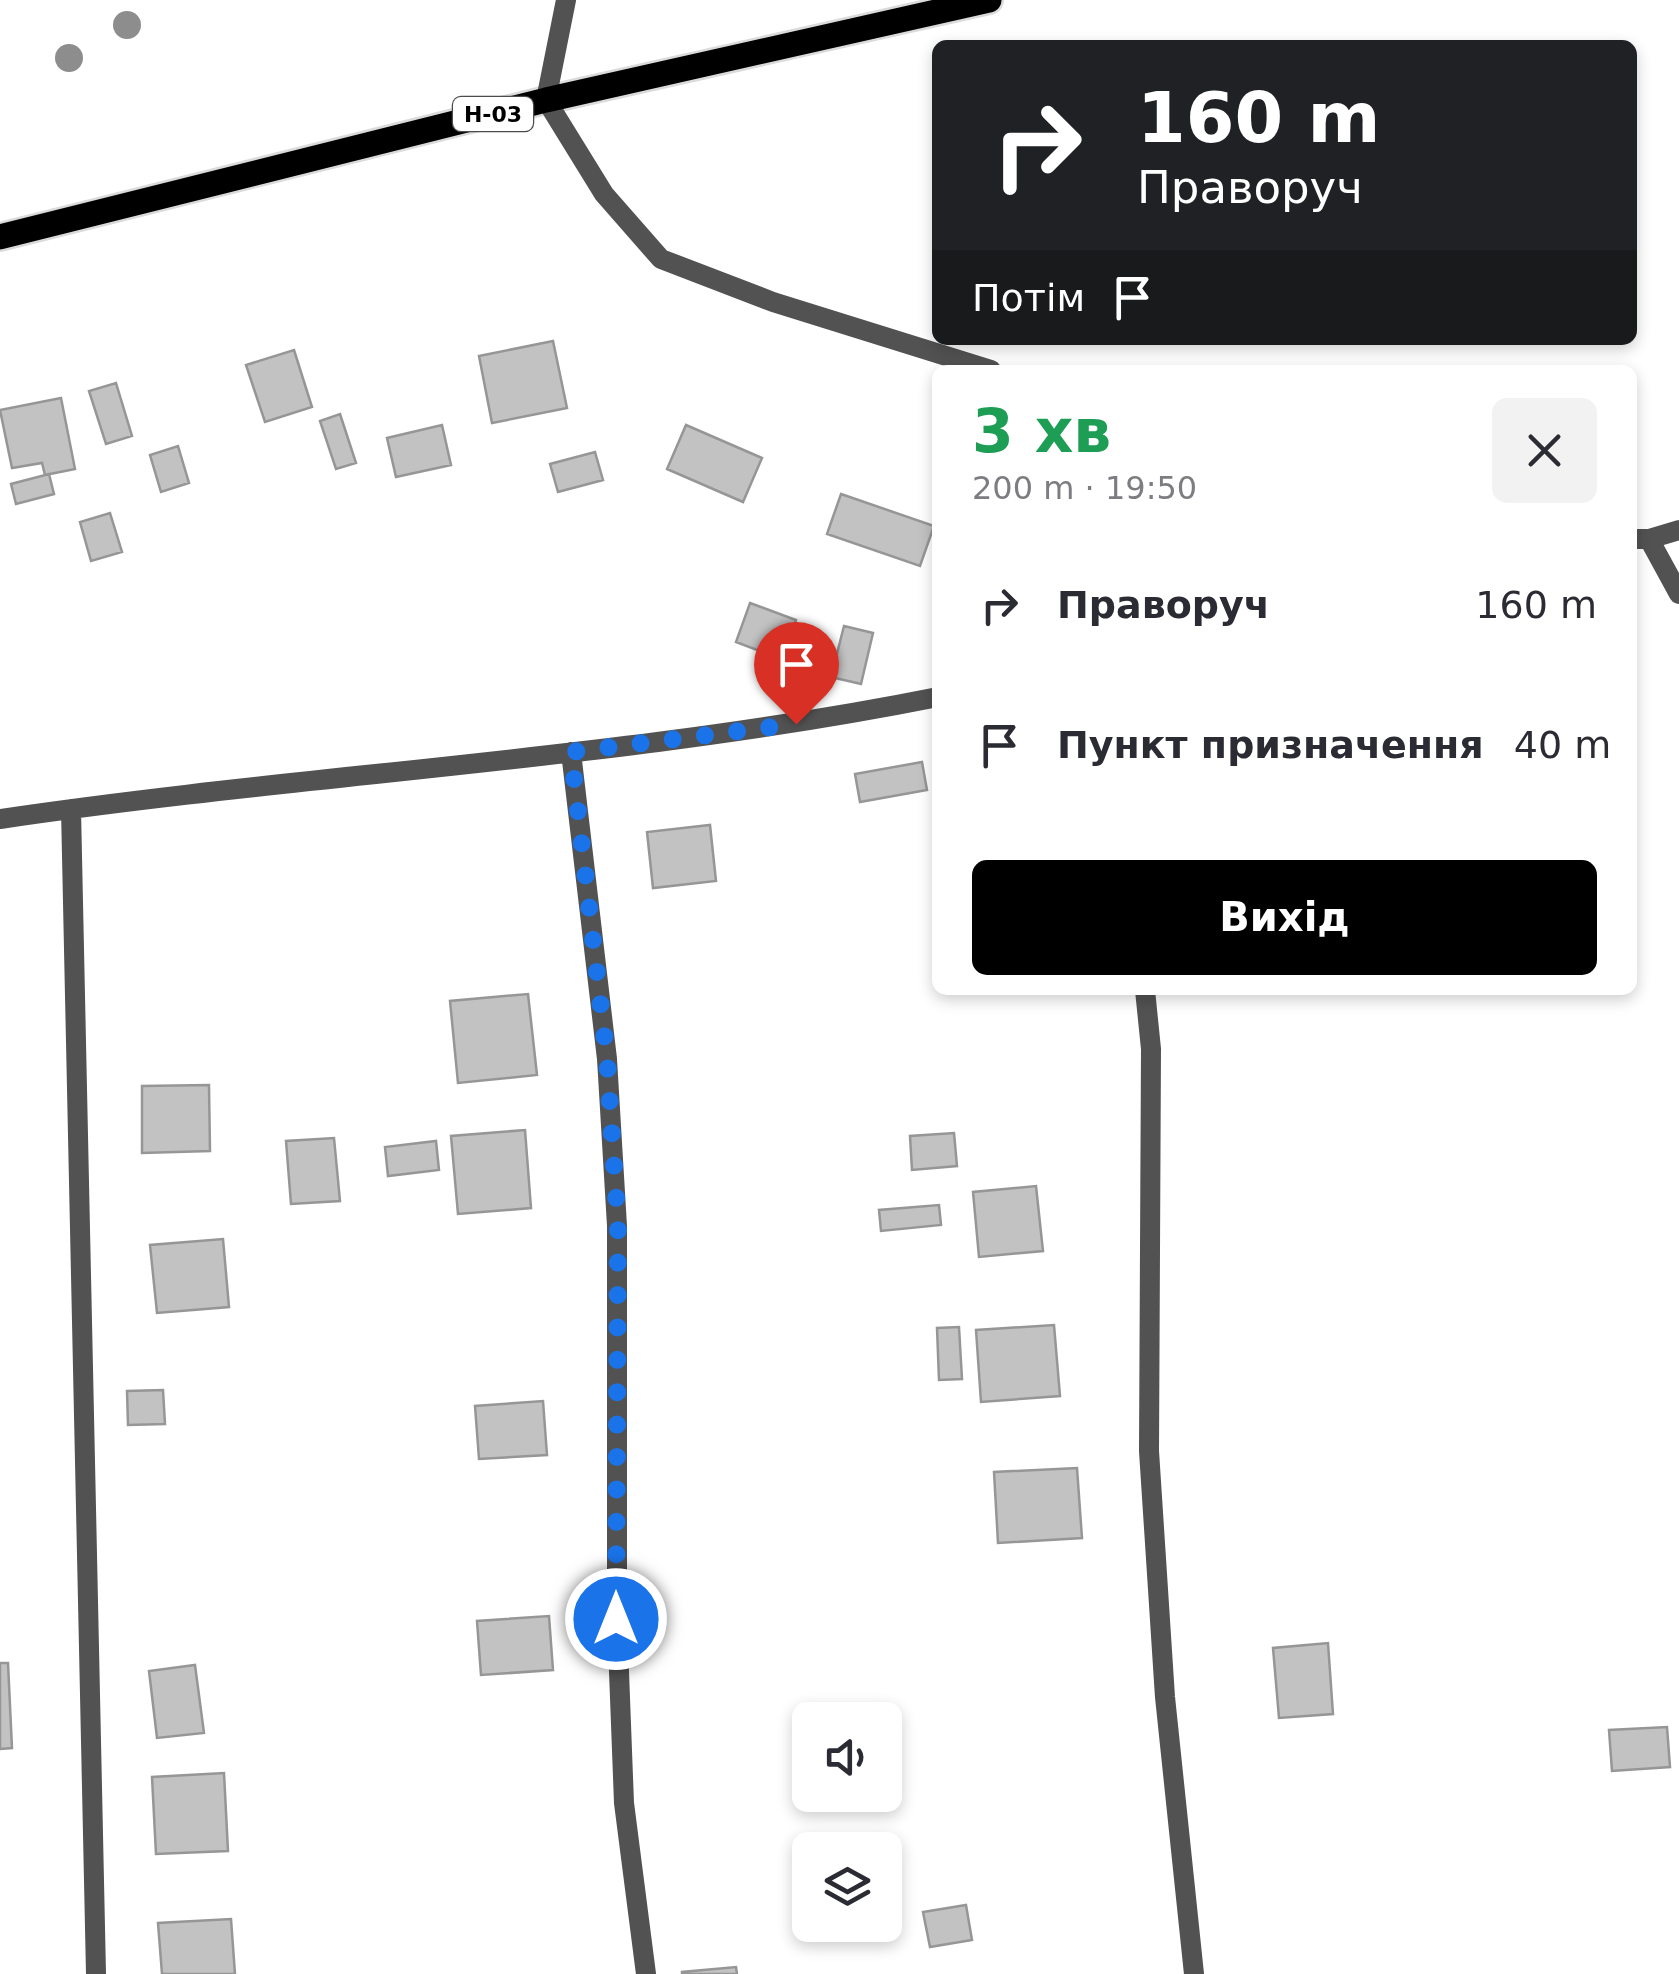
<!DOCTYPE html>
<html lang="uk">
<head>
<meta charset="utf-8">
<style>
	body { margin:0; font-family:"DejaVu Sans",sans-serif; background:#f2f2f3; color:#2b2b33; height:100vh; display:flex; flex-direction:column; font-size:38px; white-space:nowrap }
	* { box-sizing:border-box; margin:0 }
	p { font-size:32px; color:#7c7c81 }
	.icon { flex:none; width:55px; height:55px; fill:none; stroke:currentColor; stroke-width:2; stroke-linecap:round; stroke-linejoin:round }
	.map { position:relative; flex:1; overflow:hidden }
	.panel { position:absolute; left:932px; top:365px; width:705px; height:630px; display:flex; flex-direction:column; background:#fff; border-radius:15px; box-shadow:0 5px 15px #0003 }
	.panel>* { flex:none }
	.banner { position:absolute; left:932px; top:40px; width:705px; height:305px; border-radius:15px; box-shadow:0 5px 15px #0003; background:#202124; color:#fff; overflow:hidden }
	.fabs { position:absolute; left:792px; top:1702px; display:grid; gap:20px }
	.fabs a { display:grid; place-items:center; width:110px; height:110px; border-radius:15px; background:#fff; box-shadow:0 5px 15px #0003; font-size:50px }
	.pin { position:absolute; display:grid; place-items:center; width:85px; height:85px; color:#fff; margin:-102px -42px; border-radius:50% 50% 50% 0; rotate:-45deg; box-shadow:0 0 10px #0007 }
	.pin .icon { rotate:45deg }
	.me { position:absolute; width:110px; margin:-55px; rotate:0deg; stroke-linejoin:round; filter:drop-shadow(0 0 8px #0008) }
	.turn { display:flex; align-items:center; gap:35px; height:210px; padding:0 40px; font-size:45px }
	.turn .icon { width:130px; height:130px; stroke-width:2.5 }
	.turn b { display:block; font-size:70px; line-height:85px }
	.then { display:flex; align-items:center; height:95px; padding:0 40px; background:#0003; gap:20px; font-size:38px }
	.round { display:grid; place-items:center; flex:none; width:105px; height:105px; border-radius:15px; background:#f2f2f3 }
	.headline { display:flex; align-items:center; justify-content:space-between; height:170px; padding:0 40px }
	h1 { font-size:60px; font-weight:800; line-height:75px; color:#1e9e55 }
	.primary-button { display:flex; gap:20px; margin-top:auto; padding:20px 40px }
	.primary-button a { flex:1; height:115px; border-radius:15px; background:#000; color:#fff; font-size:40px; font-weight:800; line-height:115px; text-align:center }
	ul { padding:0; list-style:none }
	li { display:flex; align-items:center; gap:30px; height:140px; padding:0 40px }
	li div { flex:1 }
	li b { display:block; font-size:38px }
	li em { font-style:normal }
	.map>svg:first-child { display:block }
</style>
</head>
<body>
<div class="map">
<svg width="1679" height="1974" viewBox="0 0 1679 1974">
	<rect width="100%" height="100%" fill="#fff"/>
	<path fill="#c2c2c2" stroke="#969696" stroke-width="2.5" d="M553 341 567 408 492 423 479 356Z
		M294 350 312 407 265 422 246 365Z
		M116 383 132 436 106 444 89 391Z
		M61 398 75 469 45 475 42 463 12 468 0 410Z
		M340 414 356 463 336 469 320 421Z
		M442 425 451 465 396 477 387 438Z
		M686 425 762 458 743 502 667 469Z
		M178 446 189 483 161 492 150 455Z
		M595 452 603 480 558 492 550 464Z
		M49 474 54 494 16 504 11 484Z
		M841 494 934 526 920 566 827 534Z
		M110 513 122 552 91 561 80 522Z
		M750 603 796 620 781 659 736 642Z
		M844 626 873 633 861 684 831 677Z
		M922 762 927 790 860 802 855 774Z
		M710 825 716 881 653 888 647 832Z
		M528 994 537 1075 458 1083 450 1001Z
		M209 1085 210 1151 142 1153V1086Z
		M525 1130 531 1208 458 1214 451 1136Z
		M954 1133 957 1166 912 1170 910 1136Z
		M334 1138 340 1201 291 1204 286 1141Z
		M436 1141 439 1170 388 1176 385 1147Z
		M1036 1186 1043 1251 979 1257 973 1192Z
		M939 1205 941 1225 881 1231 879 1210Z
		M223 1239 229 1307 157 1313 150 1245Z
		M1054 1325 1060 1396 981 1402 976 1330Z
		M959 1327 962 1379 939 1380 937 1328Z
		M163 1390 165 1424 128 1425 127 1391Z
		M543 1401 547 1455 479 1459 475 1406Z
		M1077 1468 1082 1538 998 1543 994 1472Z
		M549 1616 553 1670 481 1675 477 1621Z
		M1328 1643 1333 1714 1279 1718 1273 1648Z
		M0 1663H8L12 1748 0 1749Z
		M195 1665 204 1733 157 1738 149 1671Z
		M1667 1727 1670 1767 1612 1771 1609 1730Z
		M224 1773 228 1851 156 1854 152 1777Z
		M966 1905 972 1940 930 1947 923 1912Z
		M231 1919 235 1974H162L158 1923Z
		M736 1967 737 1974H682V1972Z"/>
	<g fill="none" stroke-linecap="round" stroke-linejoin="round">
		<g stroke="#dbdbdb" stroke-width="30">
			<path id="primary" d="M0 237 546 100 989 0"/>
		</g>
		<path stroke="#525252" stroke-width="20" d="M1632 539H1649L1679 530"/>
		<path stroke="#525252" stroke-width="20" d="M566 0 546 100 604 194 661 259 773 302 991 370
			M1649 539 1679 594
			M571 752 607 1059 617 1226V1619L624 1803 646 1974
			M71 809 96 1974
			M0 819C312 773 628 759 938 697
			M1145 990 1151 1049 1149 1451 1165 1697 1194 1974"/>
		<use href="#primary" stroke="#000" stroke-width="25"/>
	</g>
	<g fill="#8d8d8d">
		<circle cx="127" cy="25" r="14"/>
		<circle cx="69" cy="58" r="14"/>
	</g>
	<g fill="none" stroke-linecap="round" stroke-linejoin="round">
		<path stroke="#1a73e8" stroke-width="18" stroke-dasharray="0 32.4" d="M616 1619 618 1226 607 1059 571 752 796 724"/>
	</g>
	<g text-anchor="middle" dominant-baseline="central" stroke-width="9" stroke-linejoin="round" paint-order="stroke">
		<rect fill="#fff" stroke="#4c4c4c" stroke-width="2.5" x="453" y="97" width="80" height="34" rx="8"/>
		<g font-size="22" font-weight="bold" fill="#000">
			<text x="493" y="114">Н-03</text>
		</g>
	</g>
</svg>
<div class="fabs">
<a><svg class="icon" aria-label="sound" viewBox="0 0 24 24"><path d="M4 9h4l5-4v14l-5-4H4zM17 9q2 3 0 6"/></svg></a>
<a><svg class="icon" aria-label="layers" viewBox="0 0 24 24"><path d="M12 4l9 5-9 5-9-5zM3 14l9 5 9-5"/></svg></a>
</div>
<div class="pin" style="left:796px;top:724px;background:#d93025"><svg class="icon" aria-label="arrive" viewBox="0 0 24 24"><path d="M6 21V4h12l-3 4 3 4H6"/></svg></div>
<svg class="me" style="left:616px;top:1619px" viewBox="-20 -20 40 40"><circle r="17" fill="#1a73e8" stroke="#fff" stroke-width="3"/><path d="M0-11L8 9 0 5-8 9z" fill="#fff"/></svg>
<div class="banner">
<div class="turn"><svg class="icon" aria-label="right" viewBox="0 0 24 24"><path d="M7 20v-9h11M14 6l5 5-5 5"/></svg><div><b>160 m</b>Праворуч</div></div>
<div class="then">Потім<svg class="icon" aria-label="arrive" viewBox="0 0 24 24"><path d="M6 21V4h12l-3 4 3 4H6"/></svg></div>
</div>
<section class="panel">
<div class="headline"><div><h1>3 хв</h1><p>200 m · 19:50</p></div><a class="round"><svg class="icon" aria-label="close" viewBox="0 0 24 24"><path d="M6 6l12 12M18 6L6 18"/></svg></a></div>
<ul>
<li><svg class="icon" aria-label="right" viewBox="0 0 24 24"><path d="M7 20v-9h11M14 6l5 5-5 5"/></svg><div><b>Праворуч</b></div><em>160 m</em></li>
<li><svg class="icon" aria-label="arrive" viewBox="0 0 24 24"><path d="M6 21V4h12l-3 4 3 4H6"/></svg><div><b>Пункт призначення</b></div><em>40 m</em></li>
</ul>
<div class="primary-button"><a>Вихід</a></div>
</section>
</div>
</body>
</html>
